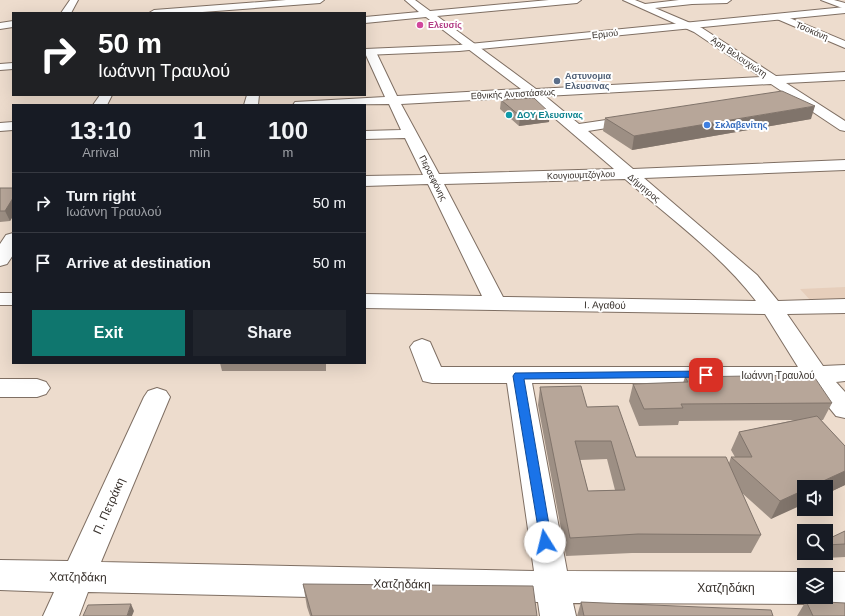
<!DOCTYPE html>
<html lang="en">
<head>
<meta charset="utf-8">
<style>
	body { margin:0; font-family:Arial,sans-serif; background:#20242c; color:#f1f3f6; height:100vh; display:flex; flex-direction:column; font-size:15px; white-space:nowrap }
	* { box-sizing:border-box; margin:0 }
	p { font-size:13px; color:#9ea1a6 }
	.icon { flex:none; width:22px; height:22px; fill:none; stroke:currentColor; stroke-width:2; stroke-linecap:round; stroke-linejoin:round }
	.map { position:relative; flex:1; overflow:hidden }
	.side { position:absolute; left:12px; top:104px; width:354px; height:260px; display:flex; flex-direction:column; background:#171b24; border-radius:0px; box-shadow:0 4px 16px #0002 }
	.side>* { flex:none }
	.hud { position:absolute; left:12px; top:12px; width:354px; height:84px; border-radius:0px; box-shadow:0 4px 16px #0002; background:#202124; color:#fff; overflow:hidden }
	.buttons { position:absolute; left:797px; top:480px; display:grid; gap:8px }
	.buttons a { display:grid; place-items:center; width:36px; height:36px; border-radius:0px; background:#171b24; box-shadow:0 4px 16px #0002; font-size:20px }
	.pin { position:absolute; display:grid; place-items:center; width:34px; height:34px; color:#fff; margin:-17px; border-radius:8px; box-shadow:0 2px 6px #0006 }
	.me { position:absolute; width:44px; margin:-22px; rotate:351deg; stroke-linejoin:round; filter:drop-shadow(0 0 3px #0008) }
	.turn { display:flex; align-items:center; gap:14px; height:84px; padding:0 20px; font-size:18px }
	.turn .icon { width:52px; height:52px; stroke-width:2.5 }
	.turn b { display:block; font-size:28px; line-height:34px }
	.eta { display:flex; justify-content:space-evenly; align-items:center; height:68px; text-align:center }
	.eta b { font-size:24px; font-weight:600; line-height:28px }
	.primary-button { display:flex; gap:8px; margin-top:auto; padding:8px 20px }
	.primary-button a { flex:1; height:46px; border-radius:0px; background:#0f766e; color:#fff; font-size:16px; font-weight:600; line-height:46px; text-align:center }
	.primary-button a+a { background:#20242c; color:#f1f3f6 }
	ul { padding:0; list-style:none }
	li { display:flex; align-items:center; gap:12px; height:60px; padding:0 20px; border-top:1px solid #363941 }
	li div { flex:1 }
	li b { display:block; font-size:15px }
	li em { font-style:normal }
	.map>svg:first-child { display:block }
</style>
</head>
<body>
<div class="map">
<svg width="845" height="616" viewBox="0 0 845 616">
	<rect width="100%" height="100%" fill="#eddccd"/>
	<path fill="#e6cebb" d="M845 287V311L822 313 800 289Z"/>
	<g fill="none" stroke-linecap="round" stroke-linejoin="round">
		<g stroke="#7f6f63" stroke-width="2">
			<path id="minor" d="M70 0H78L71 13H61Z
				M286 0H324L320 3 189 13H149L154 10Z
				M405 0H415L430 11 549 0H581L577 3 437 16 536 89 761 77 694 32 623 0H635L645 4 679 0H731L727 3 692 4 655 8 702 28 776 76 845 72V80L786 83 845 121V131L840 130 771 84 545 96 579 124 633 116 638 117 640 120 638 123 588 131 633 169 845 160V170L644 178 757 275 778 301 845 299V313L787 314 823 366 845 365V381L836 382 845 392V418L836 416 809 383H532L567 571 804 572 811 575H804V597H826V575H819L826 572H845V604H826L815 600 804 604 573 603 576 616H540L538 602 88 592 79 616H43L54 592 0 590V560L68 561 144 397 148 391 157 388 166 391 170 397 101 562 534 571 507 383H432L423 381 410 347 414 342 422 339 430 342 441 367H798L765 314 365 308V294L482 296 428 184 365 186V176L423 175 405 138 365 139V131L401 130 389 104 293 105 295 102 385 97 365 53 366 50 370 49 376 52 397 96 521 89 426 17 365 23V17L419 12ZM530 97 614 169 439 174 401 104ZM625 179C669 217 721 255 756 301L503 297 444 184Z
				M821 0H834L845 3V9Z
				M780 14 845 41V48L777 19 775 17Z
				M13 21V27L0 29V23Z
				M100 95H112L107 105H93Z
				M247 95H259L258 105H244Z
				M13 122V130L0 131V123Z
				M13 233V255L7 264 0 266V244L6 235Z
				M0 293H13V305H0Z
				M0 379H37L46 382 50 388 46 394 37 397H0Z"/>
		</g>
		<g stroke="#7f6f63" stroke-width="2">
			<path id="major" d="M845 7V13L459 51 365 55V49L459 45Z
				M13 63V69L0 70V64Z"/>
		</g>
		<use href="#minor" fill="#fff" fill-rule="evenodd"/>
		<use href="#major" fill="#fff" fill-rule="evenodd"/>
	</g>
	<path fill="#9d8f84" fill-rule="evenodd" d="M501 100 549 122 519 126 500 109Z
		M605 118 811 119 632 150 603 131Z
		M0 188H13V216L10 221 0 222Z
		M220 363H326V371H222Z
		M685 377 832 403 823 420H821L845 446V485L826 494V487L771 519 742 493 761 535 751 553H632L566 556 538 405 540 387 587 407 636 457 729 463 731 457H735L731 450 739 432 795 420 679 421 678 425 639 426 629 401 633 384 683 383ZM607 459 615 490 588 491 580 460Z
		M845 531V557L806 559 810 553H826V540Z
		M303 584 537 616H310L307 607Z
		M806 601 845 616H797Z
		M581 602 773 616H577Z"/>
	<path fill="#80746b" d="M815 106 811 119 632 150 634 136Z
		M550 113 549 122 519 126 520 116Z
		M13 198V216L10 221 5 211Z
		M845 471V485L826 494V487H810Z
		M804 490V504L771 519 780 501Z
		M131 604 134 611 132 616H127Z"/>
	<path fill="#b7a699" stroke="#80746b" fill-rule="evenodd" d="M782 91 815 106 634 136 605 118Z
		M534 98 550 113 520 116 501 100Z
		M0 188H13V198L5 211H0Z
		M813 375 832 403 681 404 683 408 644 409 633 384 688 382 685 377Z
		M581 386 587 407 618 406 636 457H726L761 535 638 534 570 538 540 387ZM575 441H611L625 490 588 491Z
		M817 416 845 446V471L810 487H804V490L780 501 731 457H752L739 432Z
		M845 531V544L826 545V540Z
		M303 584 533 586 537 616H312Z
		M806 601 845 603V616H813Z
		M581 602 771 610 773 616H584Z
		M131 604 127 616H83L88 605Z"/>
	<path fill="#1a73e8" stroke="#114b97" d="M706 371 710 372 711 375 710 377 524 379 552 542 550 546 545 548 541 546 513 376 515 373Z"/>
	<circle fill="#d1479c" stroke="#fff" stroke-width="1.5" cx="420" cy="25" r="4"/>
	<circle fill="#5c6f8a" stroke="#fff" stroke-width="1.5" cx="557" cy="81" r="4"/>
	<circle fill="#0f9aa8" stroke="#fff" stroke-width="1.5" cx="509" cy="115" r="4"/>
	<circle fill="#3f7fe0" stroke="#fff" stroke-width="1.5" cx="707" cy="125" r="4"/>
	<g text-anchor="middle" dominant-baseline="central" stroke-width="4" stroke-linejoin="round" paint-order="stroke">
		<g font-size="9" font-weight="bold" fill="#b23c85" stroke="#fff" text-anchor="start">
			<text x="428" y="25">Ελευσίς</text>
		</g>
		<g font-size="9" fill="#37302b" stroke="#fff">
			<text transform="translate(812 31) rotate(23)">Τσοκάνη</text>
			<text transform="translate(605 34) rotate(-6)">Ερμού</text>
			<text transform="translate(739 57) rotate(34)">Άρη Βελουχιώτη</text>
			<text transform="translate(513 94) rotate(-3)">Εθνικής Αντιστάσεως</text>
			<text transform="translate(581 175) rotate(-2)">Κουγιουμτζόγλου</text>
			<text transform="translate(433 178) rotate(63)">Περσεφόνης</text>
			<text transform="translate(644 188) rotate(40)">Δήμητρος</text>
		</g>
		<g font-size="9" font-weight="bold" fill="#4e5e75" stroke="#fff" text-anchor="start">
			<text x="565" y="76">Αστυνομια<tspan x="565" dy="10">Ελευσινας</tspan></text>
		</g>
		<g font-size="9" font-weight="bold" fill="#0d838f" stroke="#fff" text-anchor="start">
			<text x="517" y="115">ΔΟΥ Ελευσινας</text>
		</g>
		<g font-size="9" font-weight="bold" fill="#366cbe" stroke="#fff" text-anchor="start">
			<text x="715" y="125">Σκλαβενίτης</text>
		</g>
		<g font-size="10" fill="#37302b" stroke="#fff">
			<text transform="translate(605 305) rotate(1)">Ι. Αγαθού</text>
			<text x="778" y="375">Ιωάννη Τραυλού</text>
		</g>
		<g font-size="12" fill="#37302b" stroke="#fff">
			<text transform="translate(109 506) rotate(-66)">Π. Πετράκη</text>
			<text transform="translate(78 577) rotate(1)">Χατζηδάκη</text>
			<text transform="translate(402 584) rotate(1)">Χατζηδάκη</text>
			<text x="726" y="588">Χατζηδάκη</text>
		</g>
	</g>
</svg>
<div class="buttons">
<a><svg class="icon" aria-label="sound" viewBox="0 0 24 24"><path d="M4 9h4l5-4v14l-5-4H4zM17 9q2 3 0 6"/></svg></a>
<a><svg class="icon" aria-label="search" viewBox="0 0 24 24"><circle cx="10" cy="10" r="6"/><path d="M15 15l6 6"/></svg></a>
<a><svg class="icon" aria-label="layers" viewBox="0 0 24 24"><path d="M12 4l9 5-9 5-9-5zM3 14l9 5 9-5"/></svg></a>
</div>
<div class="pin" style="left:706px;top:375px;background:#d93025"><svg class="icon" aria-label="arrive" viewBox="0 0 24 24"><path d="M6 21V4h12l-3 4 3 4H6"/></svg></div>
<svg class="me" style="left:545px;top:542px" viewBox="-20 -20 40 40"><circle r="19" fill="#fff"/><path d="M0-13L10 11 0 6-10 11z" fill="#1a73e8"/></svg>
<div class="hud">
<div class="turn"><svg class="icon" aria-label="right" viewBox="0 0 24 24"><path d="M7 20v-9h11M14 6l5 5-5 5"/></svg><div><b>50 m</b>Ιωάννη Τραυλού</div></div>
</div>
<section class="side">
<div class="eta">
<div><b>13:10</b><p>Arrival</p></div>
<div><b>1</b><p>min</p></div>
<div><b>100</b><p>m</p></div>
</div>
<ul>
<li><svg class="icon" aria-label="right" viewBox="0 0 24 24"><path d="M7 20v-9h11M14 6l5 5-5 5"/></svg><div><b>Turn right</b><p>Ιωάννη Τραυλού</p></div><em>50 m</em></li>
<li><svg class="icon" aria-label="arrive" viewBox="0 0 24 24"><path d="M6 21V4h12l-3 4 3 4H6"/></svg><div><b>Arrive at destination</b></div><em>50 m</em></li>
</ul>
<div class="primary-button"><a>Exit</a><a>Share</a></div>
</section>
</div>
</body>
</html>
